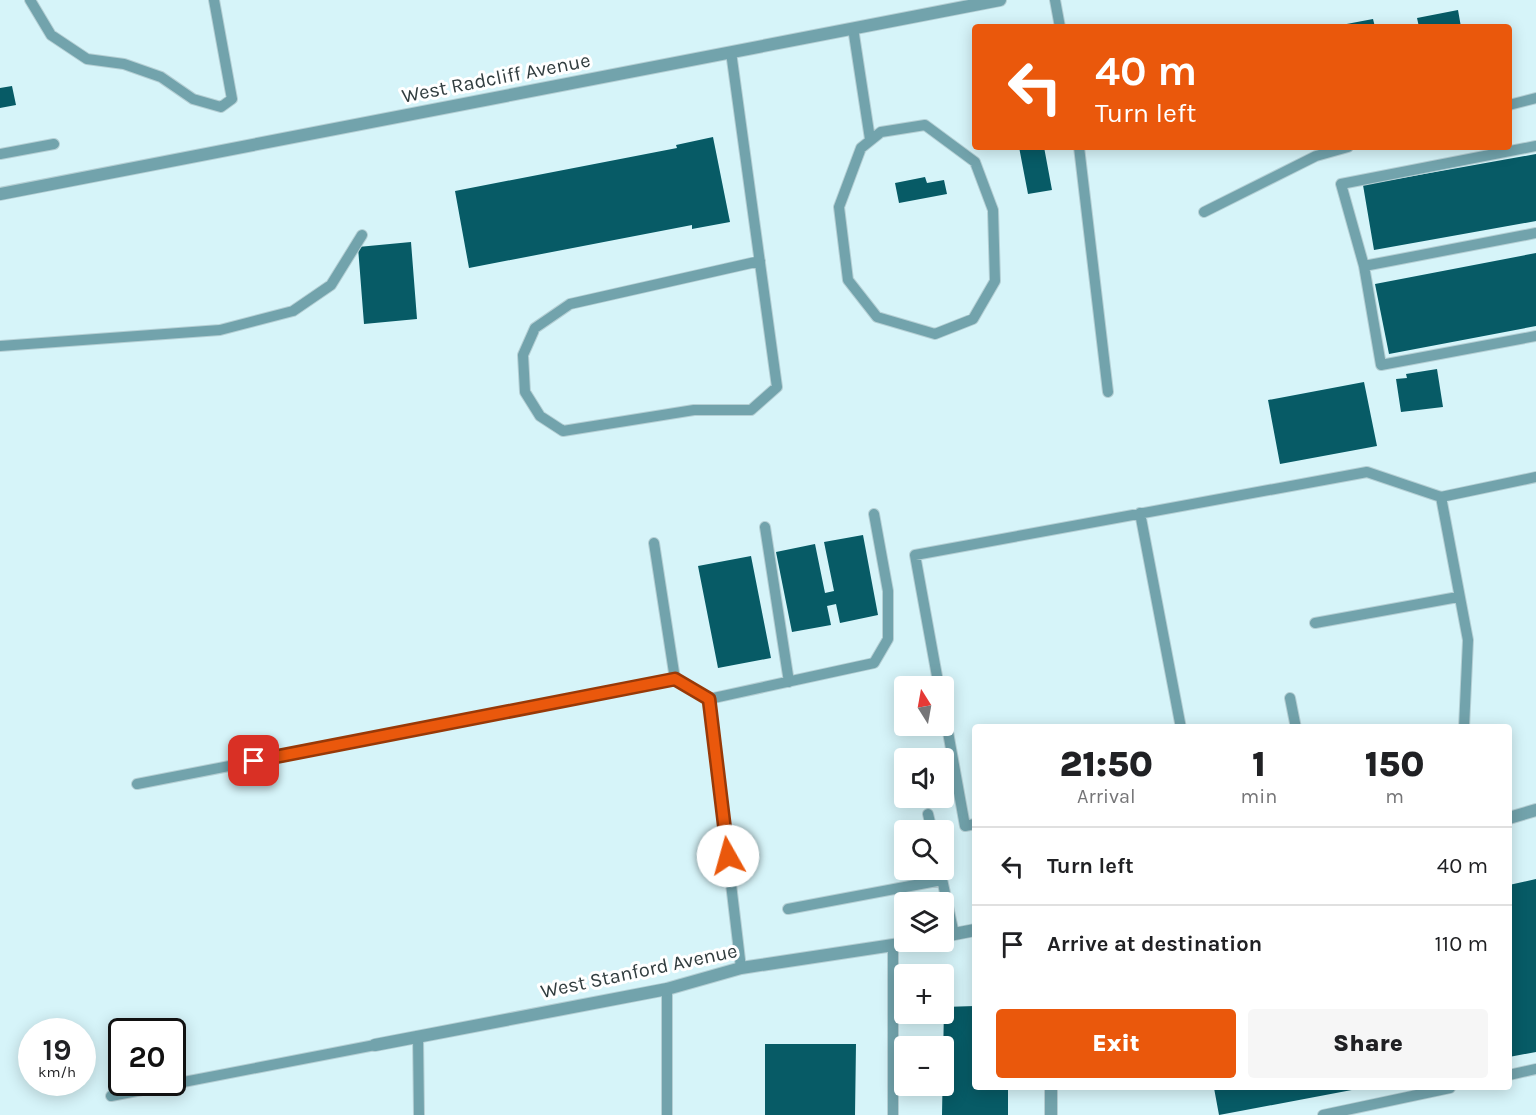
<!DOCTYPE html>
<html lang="en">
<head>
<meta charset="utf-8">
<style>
	body { margin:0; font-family:Karla,sans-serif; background:#f6f6f6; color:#202124; height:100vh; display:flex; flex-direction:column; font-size:22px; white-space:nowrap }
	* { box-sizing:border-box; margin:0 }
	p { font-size:20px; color:#757577 }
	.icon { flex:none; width:33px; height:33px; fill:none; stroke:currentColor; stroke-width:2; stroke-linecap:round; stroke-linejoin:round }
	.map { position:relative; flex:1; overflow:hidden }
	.panel { position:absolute; left:972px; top:724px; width:540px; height:366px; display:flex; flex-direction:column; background:#fff; border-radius:6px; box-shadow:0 3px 15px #0003 }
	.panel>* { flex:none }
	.banner { position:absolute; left:972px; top:24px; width:540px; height:126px; border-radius:6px; box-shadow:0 3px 15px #0003; background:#ea580c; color:#fff; overflow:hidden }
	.needle { width:39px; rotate:349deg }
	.tools { position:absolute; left:894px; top:676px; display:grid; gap:12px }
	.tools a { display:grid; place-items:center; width:60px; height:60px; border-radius:6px; background:#fff; box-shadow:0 3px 15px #0003; font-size:30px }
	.speed { position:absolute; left:18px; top:1018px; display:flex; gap:12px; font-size:30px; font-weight:700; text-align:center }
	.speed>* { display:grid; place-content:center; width:78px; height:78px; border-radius:50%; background:#fff; box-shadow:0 3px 15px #0003; line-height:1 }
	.speed small { font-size:15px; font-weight:400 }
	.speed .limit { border:3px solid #111; border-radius:9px; background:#fff; color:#111 }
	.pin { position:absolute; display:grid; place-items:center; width:51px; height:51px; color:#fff; margin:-26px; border-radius:12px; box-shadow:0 3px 9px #0006 }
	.me { position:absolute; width:66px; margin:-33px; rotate:353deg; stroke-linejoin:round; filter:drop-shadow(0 0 4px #0008) }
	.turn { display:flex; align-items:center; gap:21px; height:126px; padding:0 24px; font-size:27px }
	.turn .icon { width:78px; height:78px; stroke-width:2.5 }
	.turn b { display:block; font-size:42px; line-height:51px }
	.eta { display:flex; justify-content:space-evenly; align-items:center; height:102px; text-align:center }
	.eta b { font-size:36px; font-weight:800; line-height:42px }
	.cta { display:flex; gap:12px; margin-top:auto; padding:12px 24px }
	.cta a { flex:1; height:69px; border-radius:6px; background:#ea580c; color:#fff; font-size:24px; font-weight:800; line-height:69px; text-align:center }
	.cta a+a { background:#f6f6f6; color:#202124 }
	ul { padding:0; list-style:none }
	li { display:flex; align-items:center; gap:18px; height:78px; padding:0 24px; border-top:2px solid #e0e0e0 }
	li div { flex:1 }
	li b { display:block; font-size:22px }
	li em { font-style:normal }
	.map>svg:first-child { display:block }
</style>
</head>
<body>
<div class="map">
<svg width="1536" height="1115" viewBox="0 0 1536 1115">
	<rect width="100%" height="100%" fill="#d6f4f9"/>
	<path fill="#075b66" d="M1458 10 1461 27H1419L1417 18Z
		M1373 19 1375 27H1336V26Z
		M12 86 16 105 0 108V88Z
		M713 137 730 222 692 229V225L469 268 455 191 677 148 676 145Z
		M1019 147H1044L1052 190 1028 194Z
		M1536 154V221L1374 250 1363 185Z
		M925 177 927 183 944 180 947 194 899 203 895 183Z
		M411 242 417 319 364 324 358 247Z
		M1536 253V326L1389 354 1375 284Z
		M1437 369 1443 407 1401 412 1396 379 1407 378 1406 374Z
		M1364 382 1377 446 1280 464 1268 400Z
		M863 535 878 615 840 623 836 604 827 606 831 625 792 632 776 552 815 544 825 593 834 591 824 542Z
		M751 556 771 658 718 668 698 566Z
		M1536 879V1052L1509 1057V885Z
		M975 1006V1088H1008V1115H942L944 1007Z
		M765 1044H856L855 1115H765Z
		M1214 1088H1357V1089L1219 1115Z"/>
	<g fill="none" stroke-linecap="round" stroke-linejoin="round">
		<g stroke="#b5cfd4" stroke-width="12">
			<path id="lane" d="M30 0 51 35 87 59 124 64 161 77 193 99 221 107 232 99 214 0
				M1055 0 1060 27
				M853 28 870 139
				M731 52C746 164 762 275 777 387L751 410H694L563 431 540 416 525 392 523 355 535 328 570 304 760 261
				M1509 105 1536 98
				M925 125 975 162 993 210 995 281 973 319 935 334 877 317 848 280 839 207 861 148 881 132Z
				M1536 146 1341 184 1364 266 1381 365 1536 336
				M1079 147 1108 392
				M0 154 54 144
				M1204 212 1316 156 1348 147
				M1364 266 1536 233
				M0 346 220 330 293 311 331 285 362 235
				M1140 513 1181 728
				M765 527 789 682
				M654 543 675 679
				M1315 623 1458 597
				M939 687 915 555 1367 472 1441 497
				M1290 698 1296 728
				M709 699 874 663 888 639V591L874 514
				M944 710 965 826 975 824
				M1464 728 1468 640 1441 497 1536 477
				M137 784 675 679 709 699 741 968
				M928 814 932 831
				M940 870 954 934
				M788 909 942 880
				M418 1036 419 1115
				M1509 1075 1536 1069
				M111 1096 375 1045
				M667 1115V989
				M893 1115V946
				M1323 1115 1450 1088"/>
		</g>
		<g stroke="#b5cfd4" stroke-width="14">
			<path id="street" d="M0 194 1000 0
				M1509 818 1536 810
				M944 936 975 930
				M375 1045 667 989 741 968 913 942
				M1051 1088V1115"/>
		</g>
		<use href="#lane" stroke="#72a3ac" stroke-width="10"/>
		<use href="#street" stroke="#72a3ac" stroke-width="12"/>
	</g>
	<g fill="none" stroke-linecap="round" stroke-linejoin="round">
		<g stroke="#983908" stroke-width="15">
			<path id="route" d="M254 761 675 679 709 699 728 856"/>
		</g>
		<use href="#route" stroke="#ea580c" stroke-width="10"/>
	</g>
	<g text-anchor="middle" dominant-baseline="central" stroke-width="6" stroke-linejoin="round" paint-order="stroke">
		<g font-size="20" fill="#313d3f" stroke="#fff">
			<text transform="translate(496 78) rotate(-11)">West Radcliff Avenue</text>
			<text transform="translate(639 971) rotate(-12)">West Stanford Avenue</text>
		</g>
	</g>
</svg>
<div class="tools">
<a><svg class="needle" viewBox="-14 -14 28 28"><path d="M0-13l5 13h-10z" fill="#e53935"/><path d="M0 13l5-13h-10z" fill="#757577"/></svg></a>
<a><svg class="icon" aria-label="sound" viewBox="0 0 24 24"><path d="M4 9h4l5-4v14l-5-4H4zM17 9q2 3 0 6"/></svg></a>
<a><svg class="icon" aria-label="search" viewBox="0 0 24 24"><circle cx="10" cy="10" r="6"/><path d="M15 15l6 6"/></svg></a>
<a><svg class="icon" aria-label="layers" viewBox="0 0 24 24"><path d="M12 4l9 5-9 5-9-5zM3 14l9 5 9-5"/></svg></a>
<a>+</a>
<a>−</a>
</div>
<div class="speed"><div>19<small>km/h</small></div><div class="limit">20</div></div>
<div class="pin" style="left:254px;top:761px;background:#d93025"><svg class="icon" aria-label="arrive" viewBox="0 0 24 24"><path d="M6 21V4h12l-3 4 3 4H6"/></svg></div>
<svg class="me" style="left:728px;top:856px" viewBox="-20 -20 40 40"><circle r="19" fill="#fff"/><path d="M0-13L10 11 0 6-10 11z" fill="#ea580c"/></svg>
<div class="banner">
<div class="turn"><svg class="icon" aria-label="left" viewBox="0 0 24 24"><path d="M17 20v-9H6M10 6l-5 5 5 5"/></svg><div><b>40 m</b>Turn left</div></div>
</div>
<section class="panel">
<div class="eta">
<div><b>21:50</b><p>Arrival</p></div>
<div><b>1</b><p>min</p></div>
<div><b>150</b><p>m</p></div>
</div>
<ul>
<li><svg class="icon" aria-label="left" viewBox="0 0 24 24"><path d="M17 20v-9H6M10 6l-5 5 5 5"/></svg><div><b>Turn left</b></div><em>40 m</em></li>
<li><svg class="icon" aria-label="arrive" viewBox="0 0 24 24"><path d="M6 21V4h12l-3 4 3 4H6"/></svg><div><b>Arrive at destination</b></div><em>110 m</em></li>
</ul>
<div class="cta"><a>Exit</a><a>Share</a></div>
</section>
</div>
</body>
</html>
